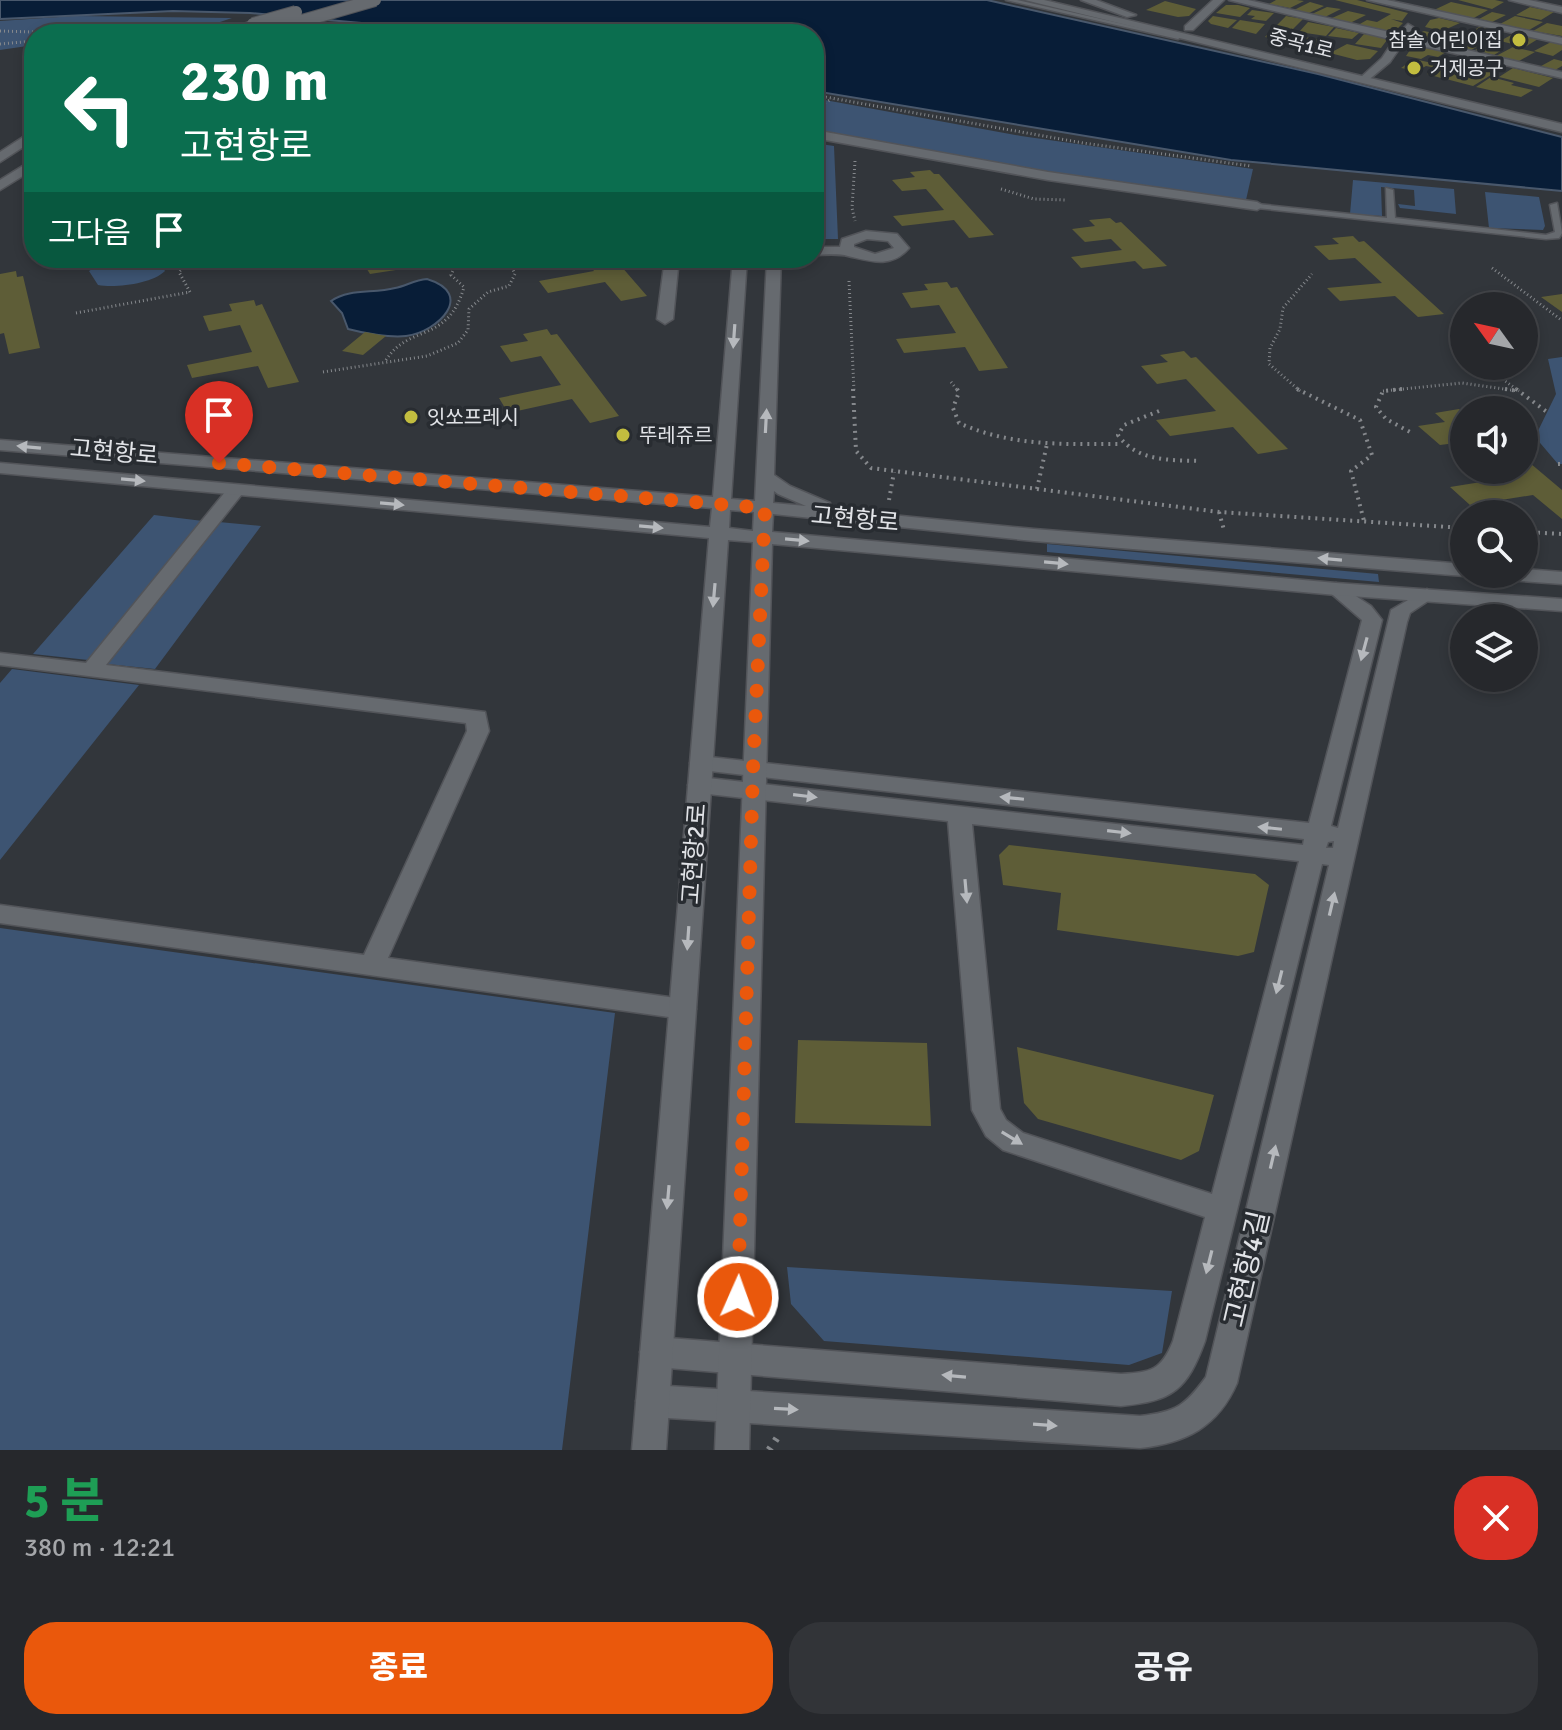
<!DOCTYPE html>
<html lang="ko">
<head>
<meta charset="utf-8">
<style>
	body { margin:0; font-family:Signika,"Noto Sans KR",sans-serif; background:#323438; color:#f1f3f6; height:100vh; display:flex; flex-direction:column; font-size:30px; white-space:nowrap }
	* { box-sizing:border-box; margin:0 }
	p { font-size:26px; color:#a4a6a9 }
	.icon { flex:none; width:44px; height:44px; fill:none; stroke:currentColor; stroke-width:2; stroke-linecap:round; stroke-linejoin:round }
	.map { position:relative; height:1450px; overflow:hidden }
	.side { display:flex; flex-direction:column; background:#26282c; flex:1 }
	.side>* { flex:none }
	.hud { position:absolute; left:24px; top:24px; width:800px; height:244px; border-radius:32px; box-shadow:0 4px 12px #0003,0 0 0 2px #424448; background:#0b6e4f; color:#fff; overflow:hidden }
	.needle { width:52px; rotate:303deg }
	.controls { position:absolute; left:1450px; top:292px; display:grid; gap:16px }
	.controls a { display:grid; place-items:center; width:88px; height:88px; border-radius:50%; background:#26282c; box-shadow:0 4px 12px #0003,0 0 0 2px #424448; font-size:40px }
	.pin { position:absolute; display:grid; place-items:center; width:68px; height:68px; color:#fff; margin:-82px -34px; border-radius:50% 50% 50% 0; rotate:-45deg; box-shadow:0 0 8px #0007 }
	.pin .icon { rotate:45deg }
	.me { position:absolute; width:88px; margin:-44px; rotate:2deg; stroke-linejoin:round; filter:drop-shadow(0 0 6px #0008) }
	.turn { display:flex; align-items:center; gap:28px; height:168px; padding:0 24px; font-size:36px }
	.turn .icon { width:104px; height:104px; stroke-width:2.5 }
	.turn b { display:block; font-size:56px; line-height:68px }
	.then { display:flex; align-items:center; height:76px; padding:0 24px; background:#0003; gap:16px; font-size:30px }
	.round { display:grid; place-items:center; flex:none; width:84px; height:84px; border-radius:32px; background:#323438 }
	.headline { display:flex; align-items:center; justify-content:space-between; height:136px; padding:0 24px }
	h1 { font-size:48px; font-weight:800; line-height:60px; color:#1e9e55 }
	.cta { display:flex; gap:16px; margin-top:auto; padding:16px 24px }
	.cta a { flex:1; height:92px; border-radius:32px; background:#ea580c; color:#fff; font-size:32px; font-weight:800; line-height:92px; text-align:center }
	.cta a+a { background:#323438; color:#f1f3f6 }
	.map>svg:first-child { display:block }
</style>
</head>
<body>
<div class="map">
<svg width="1562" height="1450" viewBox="0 0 1562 1450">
	<rect width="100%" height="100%" fill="#32363b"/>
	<path fill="#3d5472" d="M74 16 232 18 184 34H34V45L0 50V21Z
		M814 98 1021 136 1253 169 1246 200 1070 176 814 129Z
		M814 143 834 146 838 239H817Z
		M1353 180 1454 189 1456 214 1400 208 1398 204 1415 206 1414 190 1381 187 1382 216 1350 214Z
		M1485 192 1539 197 1545 226 1543 230 1489 228Z
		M138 258 158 260 165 271C152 284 116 288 98 285L89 271 97 266Z
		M1562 357V464H1558L1535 437 1556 394 1548 359Z
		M154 515 203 521 88 660 33 654Z
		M219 522 261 526 155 669 107 664Z
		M1047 544 1378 574 1379 582 1047 552Z
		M12 669 139 685 0 860V683Z
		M0 928 615 1013 562 1450H0Z
		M787 1267 1172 1291 1162 1353 1129 1365 824 1341 791 1304Z"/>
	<path fill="#081d37" stroke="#49586c" stroke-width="2" d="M0 0H987L1318 74 1562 137V191L1231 160 814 91V34H483L250 13 173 11 0 19Z
		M427 279C476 294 438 332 406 336 390 338 363 333 348 329L342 313 331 301C350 288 373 294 395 288 406 286 414 280 427 279Z"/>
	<path fill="#5e5d37" d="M1276 0H1297L1304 1 1290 8 1269 4Z
		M1335 0H1357L1408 13 1402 21 1391 19 1403 23 1396 30H1383L1358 25 1367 20 1377 22 1391 14Z
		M1458 0H1495L1504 2 1492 9Z
		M1165 1 1196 9 1189 16 1178 17 1146 10Z
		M1310 2 1324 6 1309 13 1294 10Z
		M1451 2 1488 10 1472 19 1434 10Z
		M1226 5H1238L1250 8 1240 17 1216 13Z
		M1327 7 1341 9 1325 17 1312 14Z
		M1530 7 1554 12 1541 20 1516 15Z
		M1252 10 1274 13 1266 21 1251 19 1255 16 1247 15Z
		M1348 11 1366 15 1350 23 1332 18Z
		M1492 12 1506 15 1492 22 1479 19Z
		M1213 16 1237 20 1228 28 1211 24 1208 21Z
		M1286 16 1303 19 1293 29 1276 26Z
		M1515 16 1543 22 1529 30 1500 24Z
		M1439 18 1460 23 1442 31 1425 27 1430 20Z
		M1240 20 1265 24 1256 34 1232 28Z
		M1308 22 1334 27 1326 36 1299 32Z
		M1547 23 1562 26V36L1533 31Z
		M1274 27 1294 30 1283 41 1265 37Z
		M1479 27 1504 32 1471 50 1452 45Z
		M1336 28 1359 33 1352 39 1328 36Z
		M1424 31 1458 38 1448 44 1415 35Z
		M1364 34 1382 37 1387 40 1381 48 1355 44Z
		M1513 34 1538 39 1525 47 1500 41Z
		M1297 36 1323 40 1314 49 1289 43Z
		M1491 42 1500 44 1493 48 1502 50 1494 55 1475 50Z
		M1551 42 1562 44V50L1553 56 1534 51Z
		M1347 44 1378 51 1370 59 1357 60 1330 53Z
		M1412 47H1422L1446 52 1438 57 1428 55 1421 59 1406 56Z
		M1513 47 1535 52 1519 61 1496 56Z
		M1414 59 1455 68 1441 78 1427 74 1436 68 1426 66 1417 71 1401 68Z
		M1554 59 1562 61V66L1555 70 1541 66Z
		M1477 61 1504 67 1473 86 1446 79Z
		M1513 68 1553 78 1539 87 1499 77Z
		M1491 77 1514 83 1511 85 1533 90 1521 97 1476 87Z
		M930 170 934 174H939L994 235 969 238 954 220 902 226 893 216 944 210 926 189 902 191 892 180 915 177 910 172Z
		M1110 218 1116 223 1121 222 1167 266 1143 269 1135 261 1081 268 1071 257 1122 250 1111 239 1085 242 1072 229 1095 226 1089 220Z
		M1353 236 1359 242 1364 241 1444 314 1418 317 1395 296 1340 301 1327 288 1382 283 1355 258 1329 260 1314 246 1339 244 1332 238Z
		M297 258H342V260L302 267Z
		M360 258H389L396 270 370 274Z
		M584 258H614L647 296 621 301 605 282 548 293 539 281 594 271Z
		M16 271 17 277 23 276 40 348 9 354 4 333 0 334V274Z
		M947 282 951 288 957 287 1008 368 979 371 965 347 904 353 896 339 956 333 939 305 911 308 902 293 928 290 924 284Z
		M1562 294V312L1541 297Z
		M254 300 256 306 262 304 299 382 268 388 258 366 192 378 187 365 252 352 240 325 209 331 203 316 232 311 229 304Z
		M547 329 551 335 557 334 619 416 590 423 572 399 508 413 499 398 561 385 541 356 511 362 500 346 528 341 523 334Z
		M365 332 386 336 363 355 342 351Z
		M1184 351 1191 358 1196 357 1288 449 1258 454 1233 427 1170 436 1156 420 1216 411 1186 379 1157 384 1141 366 1168 362 1160 355Z
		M1459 409 1464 413V442L1440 445 1418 426 1445 422 1435 413Z
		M1524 458 1562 490V519L1533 495 1470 505 1450 487 1512 477 1504 470H1524Z
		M1009 845 1255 874 1269 885 1254 952 1238 956 1057 930 1061 893 1003 885 999 855Z
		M798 1040 927 1043 931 1126 795 1123Z
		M1017 1047 1214 1095 1199 1151 1181 1160 1038 1119 1024 1103Z"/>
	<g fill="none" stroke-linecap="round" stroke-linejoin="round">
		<g stroke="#525459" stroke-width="3">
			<path id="service" d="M1006 0H1017L1181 37 1178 39Z
				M1386 188 1393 190 1395 218 1546 235 1555 232 1550 205 1557 203 1562 233 1559 238 1546 239 1257 208 1253 206 1257 204 1387 218Z"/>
		</g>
		<g stroke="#525459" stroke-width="3">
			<path id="minor" d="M1081 0H1096L1136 15 1127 17Z
				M1213 0H1224L1193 30H1185V26Z
				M1229 0H1248L1398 34 1408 24 1413 27 1407 36 1562 72V78L1404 42 1390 62 1366 82 1360 78 1382 58 1394 40Z
				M1367 0H1387L1562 38V44Z
				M1509 0H1529L1562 7V13Z
				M814 130 1048 172 1257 202 1264 206 1257 210 1048 180 814 138Z
				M866 231 897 234 909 248C891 269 870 261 848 256 837 253 824 255 814 255V247H840L842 239ZM867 239 888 241 894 248 875 254 854 247V244Z
				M665 258H679L673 319 665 324 657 319Z
				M236 485 242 486 245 490 242 494 106 665 485 712 489 731 388 958 683 999 692 1002 696 1009 692 1016 683 1019 0 923V905L364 955 467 731 466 723 0 665V653L86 663 230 486Z
				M1336 583 1371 606 1382 620 1331 826 1338 828 1391 610 1427 589 1437 595 1410 613 1407 622 1237 1383C1218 1427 1186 1443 1140 1448L652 1417 640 1412 636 1401 640 1390 652 1385 1140 1416C1176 1412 1185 1406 1206 1377L1329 865 1322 864 1205 1341C1187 1390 1173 1401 1121 1406L656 1367 645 1363 640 1352 645 1341 656 1337 1121 1374C1151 1372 1161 1371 1173 1341L1205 1217 1003 1150 986 1136 972 1110 948 821 699 793 691 790 688 785 691 780 699 777 1303 845 1304 839 701 770 693 768 690 763 693 758 701 756 1309 823 1362 620 1326 589ZM972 824 1299 861 1212 1194 1023 1133 1006 1120 1000 1109ZM1334 841 1333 848H1326L1328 842Z"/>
		</g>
		<g stroke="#525459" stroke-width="3">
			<path id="tertiary" d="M1025 0H1044L1562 124V132Z
				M253 21 258 24 257 26 230 34H213Z
				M34 130V140L0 162V152Z
				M34 159V169L0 190V180Z
				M733 258H747L731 499 755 501 767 258H781L774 475 790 486 830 503 831 509 1034 529 1464 564V574H1471L1464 576 1034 541 773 514 772 532 1336 583 1562 599V611L1336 595 772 544 749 1450H715L753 542 728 540 666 1450H632L709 538 0 473V463L710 527 712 508 0 450V440L713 497ZM774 491 778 494 806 506 773 503ZM730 510 754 512 753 531 729 528Z
				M1524 569 1562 572V584L1508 580 1498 574H1524Z"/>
		</g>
		<path stroke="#85888c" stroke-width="3" stroke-dasharray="1 3" stroke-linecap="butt" d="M355 28 416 34
			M0 31 65 33 97 28 143 31 194 29
			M0 44 34 41
			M814 95 1083 143 1251 166
			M814 108 832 99
			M855 161 852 208 855 221
			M1001 189 1034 199 1066 200
			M1492 268 1560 319
			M849 281 854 391
			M76 313 190 292 179 272 191 258
			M386 360C410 323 448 344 464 287L451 275 459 258
			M1493 366 1501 378 1519 391
			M323 372 427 356 458 343 468 330 469 309 488 292 509 286 515 274 507 258
			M951 382 958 391
			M1300 391 1269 364 1270 348 1280 329 1283 308 1312 274
			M1383 391 1462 383 1518 391"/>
		<path stroke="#85888c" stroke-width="4" stroke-dasharray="2 5" stroke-linecap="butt" d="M853 389 856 451 871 468 1219 512 1464 528
			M957 389 959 392 953 408 959 423C1012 447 1066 444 1122 444
			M1297 389 1360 420 1372 455 1351 471 1364 521
			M1402 389 1383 391 1376 407 1386 419 1412 433
			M1505 389 1518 391
			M1516 389 1547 412
			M1159 411 1124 425 1118 435C1137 462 1171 460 1201 461
			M1558 464H1562
			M1037 489 1047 444
			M889 500 894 472
			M1219 512 1224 530
			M1524 532 1562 534"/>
		<path stroke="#85888c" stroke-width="7" stroke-dasharray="3 8" stroke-linecap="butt" d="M769 1450 777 1438"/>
		<use href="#service" fill="#666a6f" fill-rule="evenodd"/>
		<use href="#minor" fill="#666a6f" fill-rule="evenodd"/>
		<use href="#tertiary" fill="#666a6f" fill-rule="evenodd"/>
		<g stroke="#525459" stroke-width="14" stroke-linecap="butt">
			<path id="tertiary-bridge" d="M253 24 296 12
				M281 27 375 0"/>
		</g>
		<use href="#tertiary-bridge" stroke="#666a6f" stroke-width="12"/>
	</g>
	<defs><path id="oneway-solid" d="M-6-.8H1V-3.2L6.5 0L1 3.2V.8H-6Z" transform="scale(2)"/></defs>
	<g fill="#b6b9bd">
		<use href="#oneway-solid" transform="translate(734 336) rotate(94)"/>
		<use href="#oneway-solid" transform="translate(766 421) rotate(-87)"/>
		<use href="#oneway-solid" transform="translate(29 447) rotate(-175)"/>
		<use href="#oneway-solid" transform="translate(133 480) rotate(5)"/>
		<use href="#oneway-solid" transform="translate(392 504) rotate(5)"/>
		<use href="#oneway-solid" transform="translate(651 527) rotate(5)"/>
		<use href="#oneway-solid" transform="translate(797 540) rotate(5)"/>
		<use href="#oneway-solid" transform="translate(1330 559) rotate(-175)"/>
		<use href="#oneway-solid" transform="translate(1056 563) rotate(5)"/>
		<use href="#oneway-solid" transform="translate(714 595) rotate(95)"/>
		<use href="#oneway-solid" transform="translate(1364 649) rotate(105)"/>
		<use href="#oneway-solid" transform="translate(805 796) rotate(7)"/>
		<use href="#oneway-solid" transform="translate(1012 798) rotate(-174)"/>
		<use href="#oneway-solid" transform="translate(1270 828) rotate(-174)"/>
		<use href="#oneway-solid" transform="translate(1119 832) rotate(7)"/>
		<use href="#oneway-solid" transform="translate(966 891) rotate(85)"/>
		<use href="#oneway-solid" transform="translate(1332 904) rotate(-77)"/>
		<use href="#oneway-solid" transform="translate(688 938) rotate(94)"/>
		<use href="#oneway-solid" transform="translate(1279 982) rotate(104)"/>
		<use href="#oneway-solid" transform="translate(1012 1138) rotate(31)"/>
		<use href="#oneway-solid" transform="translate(1273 1157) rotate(-77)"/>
		<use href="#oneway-solid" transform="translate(668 1197) rotate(95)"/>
		<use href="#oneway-solid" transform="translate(1209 1262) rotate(104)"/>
		<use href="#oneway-solid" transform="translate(954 1376) rotate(-175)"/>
		<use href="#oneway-solid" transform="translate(786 1409) rotate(3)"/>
		<use href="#oneway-solid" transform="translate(1045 1425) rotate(4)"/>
	</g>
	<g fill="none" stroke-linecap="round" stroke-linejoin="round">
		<path stroke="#ea580c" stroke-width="14" stroke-dasharray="0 25.2" d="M219 463 765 508 753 769 738 1297"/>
	</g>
	<g fill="#c2bd3f" stroke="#282c31" stroke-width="3">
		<circle cx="1519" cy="40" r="8"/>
		<circle cx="1414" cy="68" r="8"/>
		<circle cx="411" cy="417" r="8"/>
		<circle cx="623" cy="435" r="8"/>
	</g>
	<g text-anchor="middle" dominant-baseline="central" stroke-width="7" stroke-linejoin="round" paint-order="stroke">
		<g font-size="20" fill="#e1e3e7" stroke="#282c31" text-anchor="start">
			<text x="1503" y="40" text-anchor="end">참솔 어린이집</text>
			<text x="1430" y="68">거제공구</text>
			<text x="427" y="417">잇쏘프레시</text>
			<text x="639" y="435">뚜레쥬르</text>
		</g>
		<g font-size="20" fill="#e1e3e7" stroke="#282c31">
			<text transform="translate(1301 44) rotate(14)">중곡1로</text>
		</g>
		<g font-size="24" fill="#e1e3e7" stroke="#282c31">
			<text transform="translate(114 452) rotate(5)">고현항로</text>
			<text transform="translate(855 519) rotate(5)">고현항로</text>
			<text transform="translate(694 854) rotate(-86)">고현항2로</text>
		</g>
		<g font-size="28" fill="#e1e3e7" stroke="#282c31">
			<text transform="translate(1247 1269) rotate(-77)">고현항4길</text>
		</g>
	</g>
</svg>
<div class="controls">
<a><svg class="needle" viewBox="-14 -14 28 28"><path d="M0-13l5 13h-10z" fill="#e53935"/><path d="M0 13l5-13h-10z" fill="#a4a6a9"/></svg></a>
<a><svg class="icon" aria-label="sound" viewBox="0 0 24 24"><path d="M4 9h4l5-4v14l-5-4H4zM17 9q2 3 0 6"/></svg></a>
<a><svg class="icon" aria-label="search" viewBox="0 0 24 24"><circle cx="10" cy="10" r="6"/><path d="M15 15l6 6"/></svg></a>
<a><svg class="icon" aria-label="layers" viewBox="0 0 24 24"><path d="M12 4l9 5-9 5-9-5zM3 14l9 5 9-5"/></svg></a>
</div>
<div class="pin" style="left:219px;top:463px;background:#d93025"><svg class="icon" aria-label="arrive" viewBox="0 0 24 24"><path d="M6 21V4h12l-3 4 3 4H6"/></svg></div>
<svg class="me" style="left:738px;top:1297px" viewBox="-20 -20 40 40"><circle r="17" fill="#ea580c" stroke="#fff" stroke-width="3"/><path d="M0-11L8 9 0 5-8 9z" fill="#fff"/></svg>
<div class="hud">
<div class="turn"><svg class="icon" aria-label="left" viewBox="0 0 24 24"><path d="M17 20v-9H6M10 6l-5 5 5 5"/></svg><div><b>230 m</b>고현항로</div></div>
<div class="then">그다음<svg class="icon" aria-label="arrive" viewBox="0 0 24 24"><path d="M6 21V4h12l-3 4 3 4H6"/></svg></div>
</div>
</div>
<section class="side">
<div class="headline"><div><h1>5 분</h1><p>380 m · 12:21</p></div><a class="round" style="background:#d93025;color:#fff"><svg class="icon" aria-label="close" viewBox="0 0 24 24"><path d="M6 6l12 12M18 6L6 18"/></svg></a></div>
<div class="cta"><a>종료</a><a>공유</a></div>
</section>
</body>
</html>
